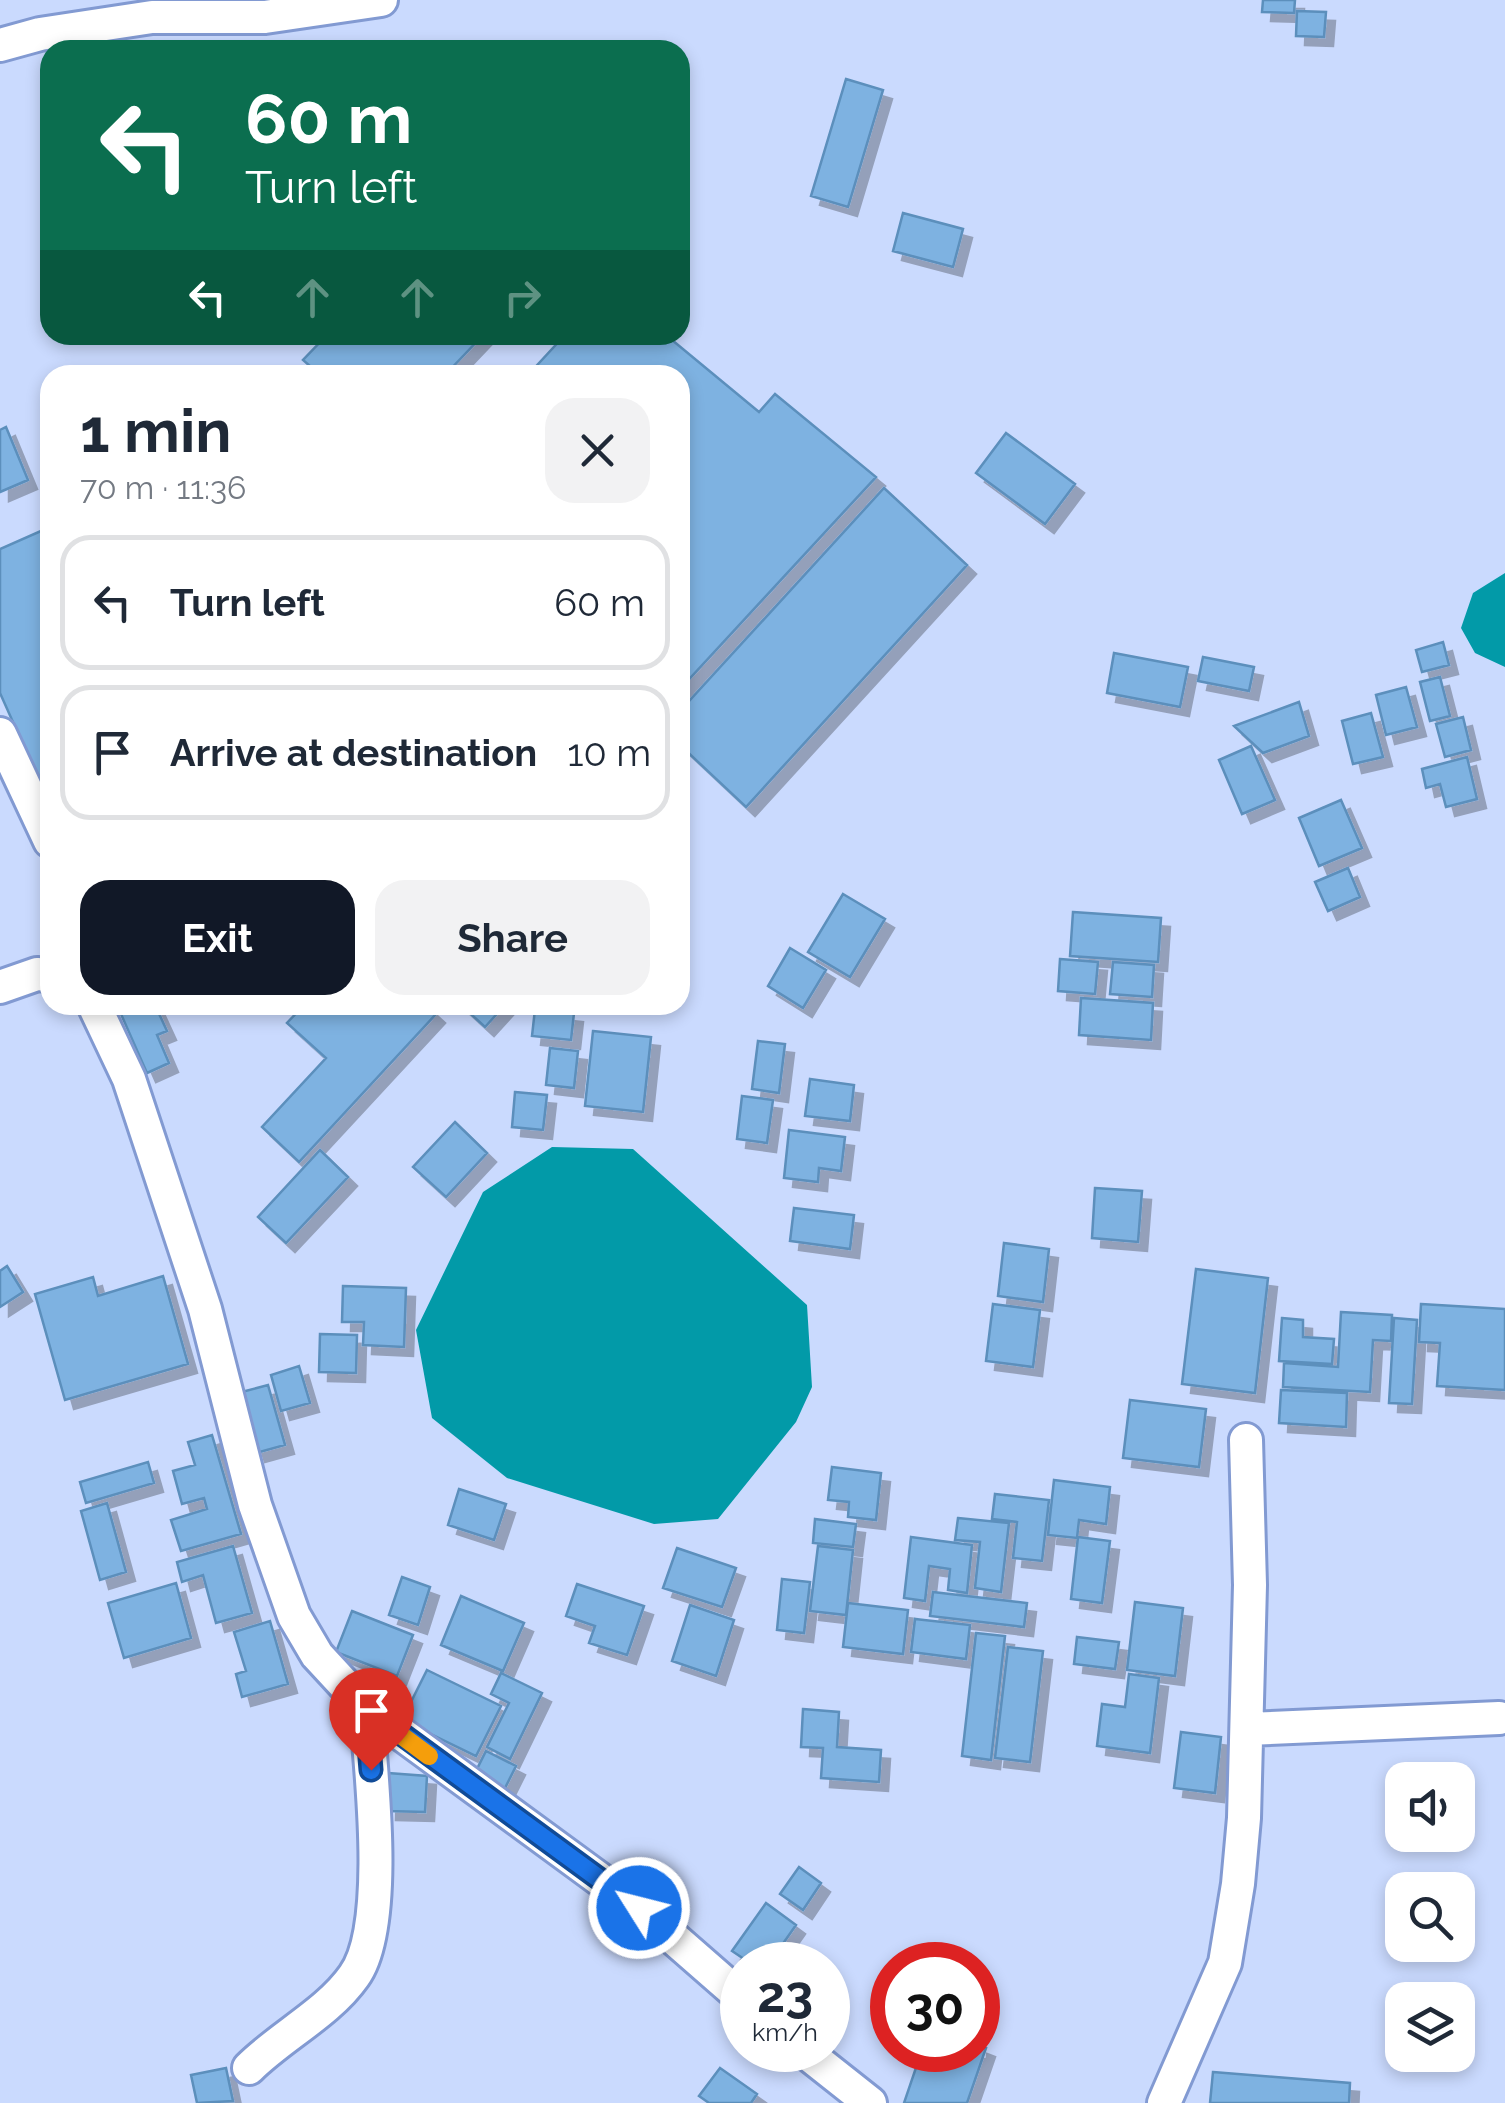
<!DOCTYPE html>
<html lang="en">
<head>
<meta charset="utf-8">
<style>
	body { margin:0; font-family:Raleway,sans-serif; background:#f2f2f3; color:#1f2937; height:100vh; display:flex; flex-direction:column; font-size:38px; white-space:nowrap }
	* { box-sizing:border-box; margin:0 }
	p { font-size:32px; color:#747a83 }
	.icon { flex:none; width:55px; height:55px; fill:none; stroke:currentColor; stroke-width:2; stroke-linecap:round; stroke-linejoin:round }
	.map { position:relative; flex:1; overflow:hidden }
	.drawer { position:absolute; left:40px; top:365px; width:650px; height:650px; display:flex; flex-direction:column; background:#fff; border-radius:30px; box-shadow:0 5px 15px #0003 }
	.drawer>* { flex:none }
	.banner { position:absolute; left:40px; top:40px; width:650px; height:305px; border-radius:30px; box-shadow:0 5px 15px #0003; background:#0b6e4f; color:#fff; overflow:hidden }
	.buttons { position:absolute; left:1385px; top:1762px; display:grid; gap:20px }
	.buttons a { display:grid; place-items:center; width:90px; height:90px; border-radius:20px; background:#fff; box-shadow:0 5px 15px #0003; font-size:50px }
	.speed { position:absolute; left:720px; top:1942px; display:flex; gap:20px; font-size:50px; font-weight:700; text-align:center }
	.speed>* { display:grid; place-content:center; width:130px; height:130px; border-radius:50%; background:#fff; box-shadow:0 5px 15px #0003; line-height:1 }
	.speed small { font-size:25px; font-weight:400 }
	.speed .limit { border:15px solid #d22; background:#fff; color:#111 }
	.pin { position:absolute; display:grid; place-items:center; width:85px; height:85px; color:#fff; margin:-102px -42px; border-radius:50% 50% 50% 0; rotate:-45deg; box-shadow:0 0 10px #0007 }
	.pin .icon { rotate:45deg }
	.me { position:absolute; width:110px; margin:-55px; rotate:306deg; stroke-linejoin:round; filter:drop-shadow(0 0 8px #0008) }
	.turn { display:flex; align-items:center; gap:35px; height:210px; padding:0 40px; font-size:45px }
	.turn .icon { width:130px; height:130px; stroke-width:2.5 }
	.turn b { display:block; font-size:70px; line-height:85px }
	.lanes { display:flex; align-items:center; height:95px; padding:0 40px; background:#0003; justify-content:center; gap:50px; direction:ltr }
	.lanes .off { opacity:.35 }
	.round { display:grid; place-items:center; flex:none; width:105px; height:105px; border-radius:30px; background:#f2f2f3 }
	.overview { display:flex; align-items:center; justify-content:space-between; height:170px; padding:0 40px }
	h1 { font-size:60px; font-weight:700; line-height:75px }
	.primary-button { display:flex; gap:20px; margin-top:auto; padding:20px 40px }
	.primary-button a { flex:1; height:115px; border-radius:30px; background:#111827; color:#fff; font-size:40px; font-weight:700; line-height:115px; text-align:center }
	.primary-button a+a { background:#f2f2f3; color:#1f2937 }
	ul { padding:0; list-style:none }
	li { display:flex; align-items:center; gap:30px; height:135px; margin:0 20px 15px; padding:0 20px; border:5px solid #e0e1e3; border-radius:30px }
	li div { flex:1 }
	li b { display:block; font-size:38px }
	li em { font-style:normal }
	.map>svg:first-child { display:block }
</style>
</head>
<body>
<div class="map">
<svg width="1505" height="2103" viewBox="0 0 1505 2103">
	<defs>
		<filter id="shadow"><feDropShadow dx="9" dy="9" stdDeviation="0" flood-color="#0004"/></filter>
	</defs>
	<rect width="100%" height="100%" fill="#cadafe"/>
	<path fill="#029aa8" d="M1505 573V667L1475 653 1461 628 1473 593Z
		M552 1147 633 1149 807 1305 812 1387 796 1422 718 1519 654 1524 507 1478 432 1418 416 1330 483 1192Z"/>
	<path fill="#7eb2e1" stroke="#5b8fbc" stroke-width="2.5" filter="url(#shadow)" d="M1263 0H1295L1294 13 1262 12Z
		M1297 11 1326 12 1324 37 1296 36Z
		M846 79 883 90 848 207 811 196Z
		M903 213 963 229 953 267 893 251Z
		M327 335H483L445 375H320L303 360Z
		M565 335H666L759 412 775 394 876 477 680 689V375H528Z
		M6 427 28 480 0 492V430Z
		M1006 433 1075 484 1045 524 976 473Z
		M884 488 967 565 746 807 680 745V711Z
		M50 527V805L0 693V549Z
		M1443 642 1449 665 1422 672 1416 650Z
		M1114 653 1188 667 1180 707 1107 693Z
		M1203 657 1254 667 1249 691 1198 681Z
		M1440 677 1450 716 1430 721 1420 682Z
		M1406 687 1417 727 1386 735 1376 695Z
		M1299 702 1309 736 1263 753 1234 726Z
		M1371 713 1383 757 1353 764 1342 721Z
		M1463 717 1471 750 1445 757 1436 724Z
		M1251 746 1275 800 1242 814 1219 760Z
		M1467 757 1477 799 1446 807 1440 784 1426 788 1422 769Z
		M1341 800 1362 848 1319 866 1299 818Z
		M1348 868 1360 897 1328 911 1315 882Z
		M843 894 885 919 850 977 808 952Z
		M1073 912 1161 918 1158 962 1070 956Z
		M790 948 826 970 803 1008 768 986Z
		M1060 959 1098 962 1095 994 1058 991Z
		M1113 962 1154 965 1152 997 1110 994Z
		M1081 998 1153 1003 1151 1040 1079 1035Z
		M117 1005H155L167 1031 157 1035 169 1063 147 1073Z
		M304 1005H426L436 1014 299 1162 262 1127 326 1058 287 1023Z
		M461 1005H505L485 1027Z
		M535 1009 574 1013 571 1040 532 1036Z
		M593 1031 651 1037 643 1112 585 1106Z
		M758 1041 785 1044 779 1093 752 1089Z
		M550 1048 578 1051 574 1088 546 1085Z
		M810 1079 854 1085 850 1121 805 1116Z
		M515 1092 547 1095 543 1130 512 1127Z
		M742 1096 773 1100 767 1143 737 1139Z
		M455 1122 487 1153 446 1197 413 1167Z
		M789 1130 845 1137 841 1171 819 1168 818 1182 784 1178Z
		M320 1150 348 1177 286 1243 258 1217Z
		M1095 1188 1142 1191 1138 1242 1092 1238Z
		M794 1208 854 1215 850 1249 790 1241Z
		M1004 1243 1049 1249 1043 1302 998 1296Z
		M7 1266 23 1292 0 1307V1271Z
		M1196 1269 1268 1278 1255 1393 1182 1384Z
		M163 1276 188 1364 65 1400 35 1294 93 1277 98 1296Z
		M343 1286 406 1288 404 1347 363 1345 364 1322H342Z
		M993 1304 1040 1310 1033 1367 986 1361Z
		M1421 1304 1505 1309V1390L1437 1386 1440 1343 1419 1342Z
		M1341 1312 1392 1315 1391 1341 1373 1340 1370 1392 1283 1387 1284 1363 1338 1367Z
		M1282 1318 1303 1320V1337L1334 1339 1332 1364 1279 1361Z
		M1394 1318 1417 1320 1412 1404 1389 1403Z
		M320 1334 357 1335 356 1373 319 1372Z
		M299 1366 310 1403 281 1411 271 1375Z
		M268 1385 285 1445 256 1453 238 1393Z
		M1281 1390 1347 1393 1346 1427 1279 1423Z
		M1130 1400 1206 1409 1199 1467 1123 1458Z
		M212 1435 241 1534 181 1551 171 1520 207 1509 204 1498 182 1504 173 1471 195 1465 188 1442Z
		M148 1462 154 1483 86 1503 80 1482Z
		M832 1467 881 1473 876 1520 848 1517 849 1502 828 1500Z
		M1054 1480 1110 1487 1106 1524 1079 1520 1077 1538 1048 1535Z
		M459 1489 506 1504 494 1540 448 1525Z
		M995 1494 1049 1500 1042 1561 1013 1558 1017 1522 992 1519Z
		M107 1503 126 1572 100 1580 81 1511Z
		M958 1518 1009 1523 1001 1592 975 1588 980 1542 955 1540Z
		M815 1519 856 1524 853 1547 813 1543Z
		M911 1537 972 1545 967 1593 948 1590 950 1569 929 1566 925 1601 904 1598Z
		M1078 1537 1110 1541 1102 1603 1071 1599Z
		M233 1546 252 1613 216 1623 203 1575 182 1582 177 1562Z
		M818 1546 853 1550 846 1615 810 1611Z
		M677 1548 736 1568 722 1607 663 1588Z
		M402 1577 430 1587 418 1625 389 1615Z
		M782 1579 810 1582 804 1633 777 1630Z
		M176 1583 191 1638 124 1658 108 1603Z
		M577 1584 644 1606 627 1655 589 1643 595 1626 566 1616Z
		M933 1592 1027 1603 1024 1627 930 1616Z
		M461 1596 524 1623 503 1671 441 1645Z
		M1135 1602 1183 1608 1175 1676 1127 1670Z
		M848 1603 908 1610 903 1654 843 1647Z
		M690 1605 734 1620 716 1676 672 1661Z
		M352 1611 413 1635 397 1676 336 1652Z
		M915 1619 970 1625 966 1659 911 1652Z
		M270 1621 288 1684 242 1697 236 1674 246 1671 234 1632Z
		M976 1633 1005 1636 991 1760 962 1756Z
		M1077 1637 1119 1642 1115 1669 1074 1664Z
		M1008 1647 1043 1651 1030 1762 995 1758Z
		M427 1670 501 1706 476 1756 402 1720Z
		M501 1673 542 1693 510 1759 487 1747 509 1703 491 1694Z
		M1129 1674 1159 1678 1150 1753 1097 1746 1102 1704 1125 1707Z
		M803 1709 839 1712 837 1747 881 1750 879 1782 821 1778 823 1748 801 1747Z
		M1181 1732 1221 1737 1215 1793 1174 1788Z
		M486 1751 516 1766 504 1790 474 1775Z
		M388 1773 427 1776 425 1812 387 1811Z
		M799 1867 821 1883 803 1910 780 1894Z
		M766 1903 796 1925 768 1965H753L732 1951Z
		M978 2045 986 2048 967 2103H904L922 2050H978Z
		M226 2068 233 2101 197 2103 191 2075Z
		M720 2068 757 2094 751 2103H709L699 2096Z
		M1213 2072 1350 2083 1349 2103H1210Z"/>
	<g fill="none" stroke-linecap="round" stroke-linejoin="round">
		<g stroke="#829ad2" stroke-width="38">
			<path id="street" d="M0 45 40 34 152 17H265L381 0
				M0 734 50 841
				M0 987 37 974 50 975
				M94 1005 129 1079 205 1309 255 1505 294 1616 317 1655 366 1708 639 1908 742 1998
				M1247 1729 1499 1718
				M803 2050 870 2103
				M249 2068C281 2036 328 2013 354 1976 390 1927 371 1770 366 1708
				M1164 2103 1225 1963 1238 1884 1244 1818 1250 1585 1246 1440"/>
		</g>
		<use href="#street" stroke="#fff" stroke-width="32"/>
	</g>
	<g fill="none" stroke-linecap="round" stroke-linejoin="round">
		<g stroke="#114b97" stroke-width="25">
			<path id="route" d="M371 1770 366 1708 639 1908"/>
		</g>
		<use href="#route" stroke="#1a73e8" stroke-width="18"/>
		<path stroke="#f59e0b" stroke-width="18" d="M366 1709 429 1756"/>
	</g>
</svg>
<div class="buttons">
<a><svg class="icon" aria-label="sound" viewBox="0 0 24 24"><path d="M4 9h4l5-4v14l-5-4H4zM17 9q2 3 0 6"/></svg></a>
<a><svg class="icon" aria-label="search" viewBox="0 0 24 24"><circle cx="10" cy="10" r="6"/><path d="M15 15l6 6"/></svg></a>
<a><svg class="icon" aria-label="layers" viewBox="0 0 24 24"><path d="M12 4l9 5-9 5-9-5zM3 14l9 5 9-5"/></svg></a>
</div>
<div class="speed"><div>23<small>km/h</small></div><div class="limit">30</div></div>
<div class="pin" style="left:371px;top:1770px;background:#d93025"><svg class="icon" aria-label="arrive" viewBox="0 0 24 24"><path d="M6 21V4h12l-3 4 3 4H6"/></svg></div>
<svg class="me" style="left:639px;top:1908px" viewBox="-20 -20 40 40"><circle r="17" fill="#1a73e8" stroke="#fff" stroke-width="3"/><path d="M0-11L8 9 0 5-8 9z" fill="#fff"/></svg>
<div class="banner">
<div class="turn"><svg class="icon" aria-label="left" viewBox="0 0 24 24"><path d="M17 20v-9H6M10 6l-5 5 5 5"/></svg><div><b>60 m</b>Turn left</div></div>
<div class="lanes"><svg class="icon" aria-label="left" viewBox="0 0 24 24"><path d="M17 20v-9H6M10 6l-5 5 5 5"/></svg><svg class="icon off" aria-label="ahead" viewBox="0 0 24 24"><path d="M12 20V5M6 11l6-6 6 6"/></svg><svg class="icon off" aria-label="ahead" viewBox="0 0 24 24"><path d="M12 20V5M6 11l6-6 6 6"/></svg><svg class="icon off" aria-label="right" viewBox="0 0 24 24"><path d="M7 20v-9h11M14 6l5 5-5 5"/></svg></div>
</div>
<section class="drawer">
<div class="overview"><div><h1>1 min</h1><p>70 m · 11:36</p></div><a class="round"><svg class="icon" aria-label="close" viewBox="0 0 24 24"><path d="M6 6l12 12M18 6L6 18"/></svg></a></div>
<ul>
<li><svg class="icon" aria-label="left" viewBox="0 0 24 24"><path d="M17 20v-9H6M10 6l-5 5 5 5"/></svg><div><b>Turn left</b></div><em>60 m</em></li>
<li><svg class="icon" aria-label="arrive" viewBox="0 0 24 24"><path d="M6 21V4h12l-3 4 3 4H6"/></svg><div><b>Arrive at destination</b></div><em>10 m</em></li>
</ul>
<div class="primary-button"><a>Exit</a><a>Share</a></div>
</section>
</div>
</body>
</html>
